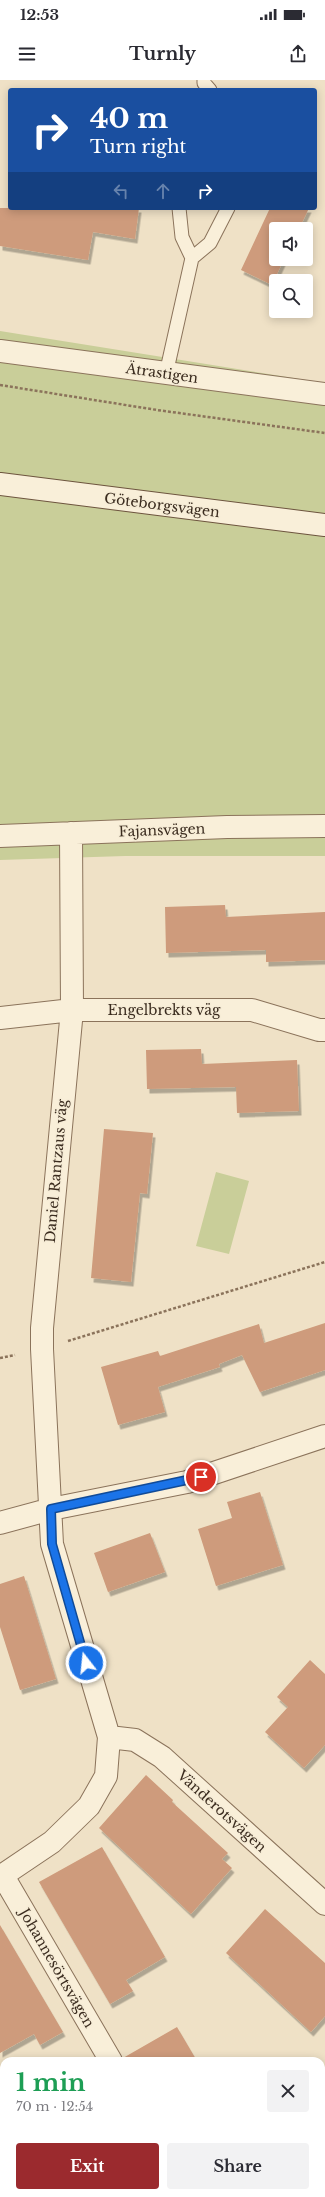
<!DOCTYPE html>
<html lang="en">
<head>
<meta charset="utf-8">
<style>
	body { margin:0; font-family:"Libre Baskerville",serif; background:#f2f2f3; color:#2b2b33; height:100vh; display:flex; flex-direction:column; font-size:15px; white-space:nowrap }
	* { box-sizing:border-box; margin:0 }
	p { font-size:13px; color:#7c7c81 }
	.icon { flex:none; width:22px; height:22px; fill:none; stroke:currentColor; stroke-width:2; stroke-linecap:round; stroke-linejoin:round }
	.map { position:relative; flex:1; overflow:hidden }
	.sheet { position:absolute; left:0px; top:1977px; width:325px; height:140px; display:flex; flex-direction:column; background:#fff; border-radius:12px 12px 0 0; box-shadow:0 2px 10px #0003 }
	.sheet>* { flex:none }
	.hud { position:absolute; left:8px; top:8px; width:309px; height:122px; border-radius:4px; box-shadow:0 2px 10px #0003; background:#1a4fa0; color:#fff; overflow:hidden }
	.buttons { position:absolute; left:269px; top:142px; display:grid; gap:8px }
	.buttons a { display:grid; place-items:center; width:44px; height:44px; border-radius:4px; background:#fff; box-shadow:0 2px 10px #0003; font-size:20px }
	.pin { position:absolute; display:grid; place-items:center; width:34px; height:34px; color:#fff; margin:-17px; border:2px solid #fff; border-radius:50%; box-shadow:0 1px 4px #0007 }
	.me { position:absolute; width:44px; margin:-22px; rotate:344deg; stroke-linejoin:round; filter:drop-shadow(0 0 3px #0008) }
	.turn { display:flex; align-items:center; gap:14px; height:84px; padding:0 16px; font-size:18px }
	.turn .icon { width:52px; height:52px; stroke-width:2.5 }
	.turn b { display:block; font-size:28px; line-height:34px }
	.lanes { display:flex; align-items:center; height:38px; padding:0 16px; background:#0003; justify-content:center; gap:20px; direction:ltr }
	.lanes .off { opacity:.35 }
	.round { display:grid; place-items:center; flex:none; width:42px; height:42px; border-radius:4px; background:#f2f2f3 }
	.overview { display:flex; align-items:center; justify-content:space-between; height:68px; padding:0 16px }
	h1 { font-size:24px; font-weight:700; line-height:30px; color:#1e9e55 }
	.button { display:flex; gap:8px; margin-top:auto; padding:8px 16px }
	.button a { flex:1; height:46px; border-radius:4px; background:#9b2a2e; color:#fff; font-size:16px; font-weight:700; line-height:46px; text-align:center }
	.button a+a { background:#f2f2f3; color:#2b2b33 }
	.status { display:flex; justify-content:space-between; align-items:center; height:28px; padding:0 20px; background:#fff; direction:ltr }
	.status svg { height:11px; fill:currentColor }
	header { display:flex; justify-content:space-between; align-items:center; height:52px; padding:0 16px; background:#fff; font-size:18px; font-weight:700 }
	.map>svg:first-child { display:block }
</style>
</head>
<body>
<div class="status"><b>12:53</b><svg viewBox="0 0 49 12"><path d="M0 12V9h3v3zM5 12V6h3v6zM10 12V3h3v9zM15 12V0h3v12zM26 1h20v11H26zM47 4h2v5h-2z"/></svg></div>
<header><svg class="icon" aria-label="menu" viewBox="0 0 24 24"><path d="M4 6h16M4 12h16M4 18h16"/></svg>Turnly<svg class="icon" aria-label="share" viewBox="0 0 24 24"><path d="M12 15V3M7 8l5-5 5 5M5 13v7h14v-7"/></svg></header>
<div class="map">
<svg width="325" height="2117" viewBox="0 0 325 2117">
	<defs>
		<filter id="shadow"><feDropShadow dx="2.5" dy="4.5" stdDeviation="0" flood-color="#0004"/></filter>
	</defs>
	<rect width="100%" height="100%" fill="#efe1c6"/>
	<path fill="#c9ce99" d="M0 251 325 303V776H125L0 780Z
		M216 1092 249 1101 229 1174 196 1166Z"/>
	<path fill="#ce9b7b" filter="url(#shadow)" d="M0 128H139L135 159 93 152 88 180 0 166Z
		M270 128H309L299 149H276V179H284L272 205 241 190Z
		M225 825 226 837 325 832V880L266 882V870L166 873 165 827Z
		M201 969 202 984 297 980 299 1031 237 1033 236 1007 147 1009 146 970Z
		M104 1049 153 1053 147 1114 140 1113 131 1202 91 1198Z
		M325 1243V1290L260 1312 242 1275 219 1284 220 1287 158 1307 165 1332 118 1345 101 1287 158 1271 160 1276 259 1244 264 1263Z
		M260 1412 283 1485 216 1506 198 1449 232 1438 227 1422Z
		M150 1453 165 1492 108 1512 94 1473Z
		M24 1496 56 1599 20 1610 0 1547V1504Z
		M310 1580 325 1594V1665L304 1688 265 1652 288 1627 277 1617Z
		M146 1695 173 1720 172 1722 228 1773 222 1779 232 1788 191 1834 99 1748Z
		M102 1767 165 1877 126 1900 133 1911 110 1924 39 1802Z
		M265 1829 325 1883V1936L311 1952 226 1873Z
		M0 1845 63 1952 40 1965 34 1954 0 1973Z
		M177 1947 197 1981H123V1978Z"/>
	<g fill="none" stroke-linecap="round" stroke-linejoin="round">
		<g stroke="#8b735b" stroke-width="15">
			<path id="service" d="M204 0V3L210 10
				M192 178 210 163 228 128
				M166 294 192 178 182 157 179 128"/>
		</g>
		<g stroke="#8b735b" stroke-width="24">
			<path id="minor" d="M0 271 325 314
				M0 756 227 747 325 746
				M0 938 72 930H252L319 950H325
				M0 1443 51 1429 187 1402 325 1356
				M109 1657 135 1660 162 1677 325 1824
				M3 1796 111 1981
				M0 1797 52 1762 89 1726 106 1696 109 1657 52 1464 42 1269V1248L72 930 71 753
				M321 2079 325 2076
				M189 2113 191 2117
				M263 2117 270 2113"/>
		</g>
		<g stroke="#6d543e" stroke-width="24">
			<path id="secondary" d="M0 404 325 445"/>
		</g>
		<path stroke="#8b735b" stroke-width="2.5" stroke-dasharray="3 2" stroke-linecap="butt" d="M0 305 157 330 325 353
			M68 1261 325 1182
			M0 1278 15 1275"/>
		<use href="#service" stroke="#f9efd9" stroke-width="13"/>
		<use href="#minor" stroke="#f9efd9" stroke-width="22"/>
		<use href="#secondary" stroke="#f9efd9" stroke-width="22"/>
	</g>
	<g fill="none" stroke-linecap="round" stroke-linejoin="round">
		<g stroke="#114b97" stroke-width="10">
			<path id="route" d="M86 1583 52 1464 51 1429 201 1397"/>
		</g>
		<use href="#route" stroke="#1a73e8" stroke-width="7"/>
	</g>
	<g text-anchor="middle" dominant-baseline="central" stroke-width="3" stroke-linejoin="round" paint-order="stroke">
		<g font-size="14" fill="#3b2c1f" stroke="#f6ecd6">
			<text transform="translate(162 293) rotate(8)">Ätrastigen</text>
			<text transform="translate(162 425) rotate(7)">Göteborgsvägen</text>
			<text transform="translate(162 750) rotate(-2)">Fajansvägen</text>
			<text x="164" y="930">Engelbrekts väg</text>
			<text transform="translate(56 1091) rotate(-85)">Daniel Rantzaus väg</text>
			<text transform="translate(222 1731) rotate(42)">Vänderotsvägen</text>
			<text transform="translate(57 1888) rotate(60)">Johannesörtsvägen</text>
		</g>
	</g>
</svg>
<div class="buttons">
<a><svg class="icon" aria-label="sound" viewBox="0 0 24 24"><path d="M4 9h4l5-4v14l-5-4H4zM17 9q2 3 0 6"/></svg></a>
<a><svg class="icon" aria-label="search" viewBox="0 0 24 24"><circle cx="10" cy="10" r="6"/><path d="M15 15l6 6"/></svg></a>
</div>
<div class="pin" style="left:201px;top:1397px;background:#d93025"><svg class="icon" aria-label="arrive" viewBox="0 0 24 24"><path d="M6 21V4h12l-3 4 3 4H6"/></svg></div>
<svg class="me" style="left:86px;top:1583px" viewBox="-20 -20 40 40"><circle r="17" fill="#1a73e8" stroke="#fff" stroke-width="3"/><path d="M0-11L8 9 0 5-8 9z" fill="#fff"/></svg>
<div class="hud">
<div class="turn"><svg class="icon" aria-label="right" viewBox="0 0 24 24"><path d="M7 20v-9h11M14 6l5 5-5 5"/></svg><div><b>40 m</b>Turn right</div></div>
<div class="lanes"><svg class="icon off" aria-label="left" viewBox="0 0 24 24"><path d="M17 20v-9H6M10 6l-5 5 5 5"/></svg><svg class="icon off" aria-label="ahead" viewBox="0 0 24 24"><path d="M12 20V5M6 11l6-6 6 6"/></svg><svg class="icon" aria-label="right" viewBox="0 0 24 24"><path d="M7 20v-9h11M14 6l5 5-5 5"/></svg></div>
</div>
<section class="sheet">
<div class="overview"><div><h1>1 min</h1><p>70 m · 12:54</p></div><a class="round"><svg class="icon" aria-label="close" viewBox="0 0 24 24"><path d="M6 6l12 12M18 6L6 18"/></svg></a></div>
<div class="button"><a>Exit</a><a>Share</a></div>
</section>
</div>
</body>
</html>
